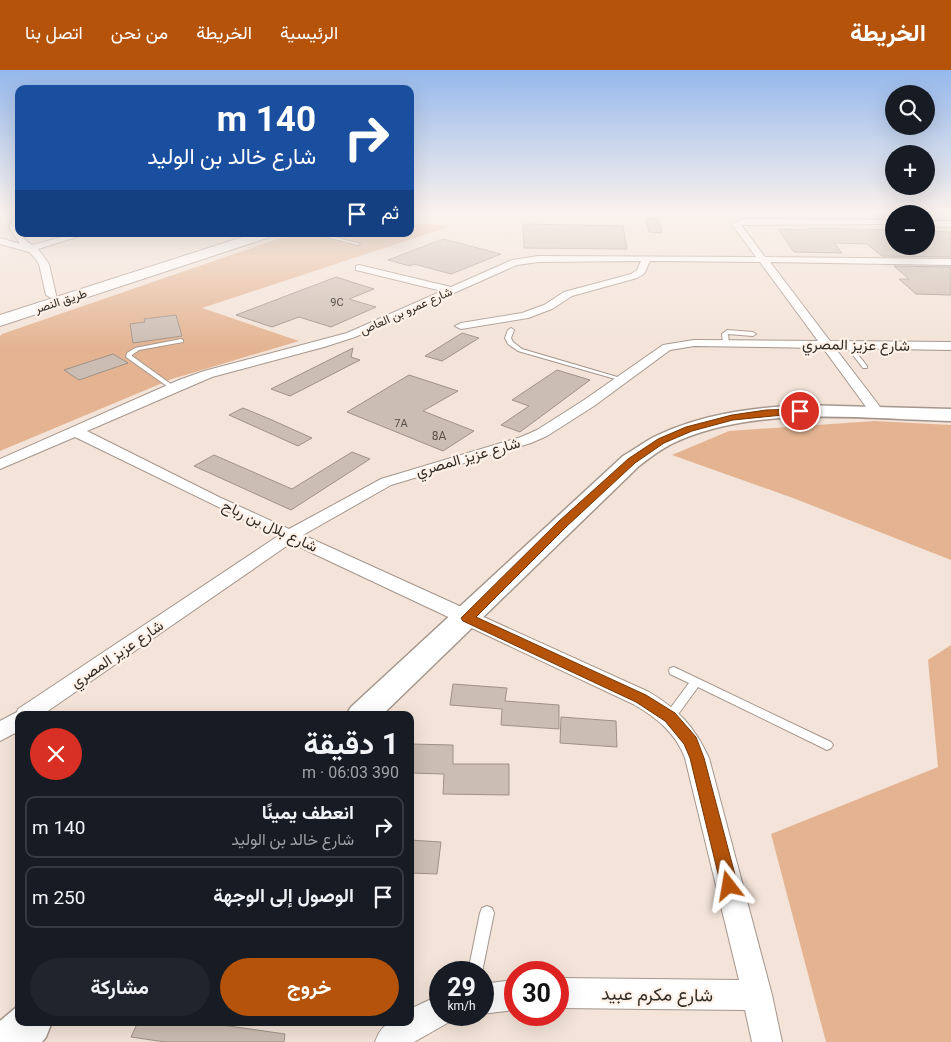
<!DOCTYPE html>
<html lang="ar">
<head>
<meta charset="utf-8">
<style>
	body { margin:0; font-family:Roboto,Vazirmatn,sans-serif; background:#20242c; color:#f1f3f6; direction:rtl; height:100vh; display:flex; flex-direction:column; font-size:19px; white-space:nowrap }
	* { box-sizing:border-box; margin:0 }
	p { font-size:16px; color:#9ea1a6 }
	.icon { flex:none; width:28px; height:28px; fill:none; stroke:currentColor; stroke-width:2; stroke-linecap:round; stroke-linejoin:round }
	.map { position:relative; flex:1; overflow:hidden; direction:ltr }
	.drawer { position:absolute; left:15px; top:641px; width:399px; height:315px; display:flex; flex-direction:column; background:#171b24; border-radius:10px; box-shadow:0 5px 20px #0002; direction:rtl }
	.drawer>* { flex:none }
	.top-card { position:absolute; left:15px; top:15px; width:399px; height:152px; border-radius:10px; box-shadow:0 5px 20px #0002; direction:rtl; background:#1a4fa0; color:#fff; overflow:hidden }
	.buttons { position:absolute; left:885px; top:15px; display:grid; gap:10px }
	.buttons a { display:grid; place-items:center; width:50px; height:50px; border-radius:50%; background:#171b24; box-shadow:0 5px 20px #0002; font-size:25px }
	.speed { position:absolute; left:429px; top:891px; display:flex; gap:10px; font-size:25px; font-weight:700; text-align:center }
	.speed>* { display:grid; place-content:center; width:65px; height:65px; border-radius:50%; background:#171b24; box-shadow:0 5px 20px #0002; line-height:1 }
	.speed small { font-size:12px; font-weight:400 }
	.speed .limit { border:8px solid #d22; background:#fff; color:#111 }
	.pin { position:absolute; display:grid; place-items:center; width:42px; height:42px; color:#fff; margin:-21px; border:2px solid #fff; border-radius:50%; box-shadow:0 1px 5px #0007 }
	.me { position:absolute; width:55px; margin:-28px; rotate:346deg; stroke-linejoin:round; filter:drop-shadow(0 0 4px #0008) }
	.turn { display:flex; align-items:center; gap:18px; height:105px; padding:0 15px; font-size:22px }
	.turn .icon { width:65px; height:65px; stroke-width:2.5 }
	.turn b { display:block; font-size:35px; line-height:42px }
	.then { display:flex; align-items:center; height:48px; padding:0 15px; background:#0003; gap:10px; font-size:19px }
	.round { display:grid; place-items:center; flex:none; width:52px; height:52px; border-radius:26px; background:#20242c }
	.head { display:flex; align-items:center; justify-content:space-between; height:85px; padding:0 15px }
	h1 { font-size:30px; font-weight:700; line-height:38px }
	.cta { display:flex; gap:10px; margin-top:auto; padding:10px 15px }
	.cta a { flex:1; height:58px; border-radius:30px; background:#b45309; color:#fff; font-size:20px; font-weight:700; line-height:58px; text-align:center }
	.cta a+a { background:#20242c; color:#f1f3f6 }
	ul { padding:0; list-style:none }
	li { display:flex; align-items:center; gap:15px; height:62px; margin:0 10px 8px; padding:0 5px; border:2px solid #363941; border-radius:10px }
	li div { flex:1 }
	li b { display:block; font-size:19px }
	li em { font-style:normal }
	header { display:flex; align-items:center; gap:30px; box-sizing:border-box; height:70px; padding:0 25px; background:#b45309; color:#fff }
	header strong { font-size:24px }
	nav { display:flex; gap:28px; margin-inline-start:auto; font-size:18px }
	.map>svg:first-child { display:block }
</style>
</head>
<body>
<header>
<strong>الخريطة</strong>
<nav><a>الرئيسية</a><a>الخريطة</a><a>من نحن</a><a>اتصل بنا</a></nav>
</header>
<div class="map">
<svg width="951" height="972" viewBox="0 0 951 972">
	<rect width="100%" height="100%" fill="#f3e3d8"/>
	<path fill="#e4b492" d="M432 154 448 157 202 238 299 271 172 309 0 381V266L2 264 292 164H410V155Z
		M875 351 951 355V490L793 428 672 385 729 361Z
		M951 575V972H826L771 764 938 697 928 590Z"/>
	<path fill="#ccbdb2" stroke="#a09187" d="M646 148 659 149 662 163 649 162Z
		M523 154 623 156 627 179 524 178Z
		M808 158 894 160V180L926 181V161L951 162V187L882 186 867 174 834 173 842 183 794 182 778 159 809 160Z
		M443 169 501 184 451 204 414 194 410 196 388 190Z
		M894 196 951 197V225L916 224 899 209H909Z
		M336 207 374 219 349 229 376 237 331 257 299 247 272 257 236 245Z
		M176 245 182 266 133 273 130 254 145 252 144 249Z
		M462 263 479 268 442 291 425 286Z
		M353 278 351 287 360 290 290 326 271 319Z
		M113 284 128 293 79 310 64 300Z
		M557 300 590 310 520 362 501 355 529 336 512 330Z
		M409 305 458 321 423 341 474 361 443 381 347 342Z
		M243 338 272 350 312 368 298 376 229 345Z
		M352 382 370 389 291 440 194 396 214 385 292 419Z
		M453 614 507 618 505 631 559 635V659L501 655 502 639 450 635Z
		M561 647 616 651 617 677 560 673Z
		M410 674 453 675V694H509V725L443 724 444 704 410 703Z
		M410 770 441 772 437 804 410 803Z
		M138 952H216L215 954 285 964 284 972H165L131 967Z"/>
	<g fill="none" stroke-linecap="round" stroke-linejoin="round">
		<g stroke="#a5968c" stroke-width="2">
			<path id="lane" d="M316 164H322L360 174 358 175Z
				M511 258 514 260 511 268 513 272 522 279 624 309 619 310 518 281 508 274 505 268 508 260Z
				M727 260 753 262 756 264 753 266 728 264 729 273 726 275 723 273 722 264Z
				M181 269 183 270V272L139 280 132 285V286L175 317V319H171L126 287 127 283 135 278Z
				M845 273H849L867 296V298H863L845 275Z
				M674 597 831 672 833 675 831 678 827 680 823 678 698 617 674 650 670 651 666 650 665 647 666 644 689 613 670 604 669 601 670 598Z
				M487 836 492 838 494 843 482 902H468L480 843 482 838Z"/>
		</g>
		<g stroke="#a5968c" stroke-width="2">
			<path id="street" d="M16 146H19C19 164 17 163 32 175L73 164H86L38 179 49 194 56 225 55 227 51 228 46 225 39 194 35 188 29 182 0 174V168L20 174 9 157Z
				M744 149 894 150V154L741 155 765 187 951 189V195L770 192 830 271 951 272V280L835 278 884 342 877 346 872 345 823 278 694 276 670 280 594 336 547 366 531 373 391 415 303 465 649 622C679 640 694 656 709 688L772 925 782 972H752L745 940 558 938V908L739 910 685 688C675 662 657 648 633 634L291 473 42 645H19V661L0 671V651L17 642 18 639 278 466 75 367 0 399V389L179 310 204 301 347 263 442 221 356 200V196L359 195 451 217 512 190 538 186 756 187 732 154ZM641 191 637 200 631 204 564 222 544 235 522 243 461 253 455 256 461 259 528 248 552 239 572 226 637 208 644 204 650 191 760 192 818 271 694 270 663 275 584 330 537 360 521 367 381 409 289 459 221 428 87 361 212 307 324 277 355 267 517 195 538 192Z
				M926 151H951V157L926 156Z
				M515 910V940L482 944V914Z
				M440 925V945H453L451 951 414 972H375C383 951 390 952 410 952V939Z"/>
		</g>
		<g stroke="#a5968c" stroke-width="3">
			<path id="secondary" d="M800 335 951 339V351C864 349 762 335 680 370 665 376 652 386 639 396L382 645H346L351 637 623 386C634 380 645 371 656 366 701 344 751 338 800 335Z
				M19 935V952H52L46 967 42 972H0V951Z"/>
		</g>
		<g stroke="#a5968c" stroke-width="2">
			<path id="highway" d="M252 164H272L270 167 0 256V245Z"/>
		</g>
		<use href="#lane" fill="#fff" fill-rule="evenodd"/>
		<use href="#street" fill="#fff" fill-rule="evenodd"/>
		<use href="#secondary" fill="#fff" fill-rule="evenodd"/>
		<use href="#highway" fill="#fff" fill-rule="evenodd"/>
	</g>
	<linearGradient id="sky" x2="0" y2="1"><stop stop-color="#95b8ec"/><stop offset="0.51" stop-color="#faf2ed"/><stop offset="1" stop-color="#faf2ed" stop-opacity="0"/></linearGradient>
	<rect width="951" height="278" fill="url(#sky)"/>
	<path fill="#b45309" stroke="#753606" d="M800 339 803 340V343L733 350 692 361 664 373 635 393 566 457 476 547 646 625 675 643 696 667 704 688 738 816 735 821 729 824 723 821 721 816 690 688 684 674 665 651 636 632 463 551 461 548 558 452 628 389 658 369 686 357 732 345 766 340Z"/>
	<g text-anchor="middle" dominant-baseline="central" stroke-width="4.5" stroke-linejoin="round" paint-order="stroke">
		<g font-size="11" fill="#585049">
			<text x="337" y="232">9C</text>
			<text x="401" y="353">7A</text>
		</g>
		<g font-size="12" fill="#312b26" stroke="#fef1e8">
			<text transform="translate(61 231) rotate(-18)">طريق النصر</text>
			<text transform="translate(406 241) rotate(-24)">شارع عمرو بن العاص</text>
		</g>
		<g font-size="12" fill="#585049">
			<text x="439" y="366">8A</text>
		</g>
		<g font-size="15" fill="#312b26" stroke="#fef1e8">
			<text transform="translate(856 275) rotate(1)">شارع عزيز المصري</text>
			<text transform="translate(468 387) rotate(-16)">شارع عزيز المصري</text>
			<text transform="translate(270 456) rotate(25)">شارع بلال بن رباح</text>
			<text transform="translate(117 584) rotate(-34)">شارع عزيز المصري</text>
		</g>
		<g font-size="18" fill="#312b26" stroke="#fef1e8">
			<text transform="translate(657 924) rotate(1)">شارع مكرم عبيد</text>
		</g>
	</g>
</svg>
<div class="buttons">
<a><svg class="icon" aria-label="search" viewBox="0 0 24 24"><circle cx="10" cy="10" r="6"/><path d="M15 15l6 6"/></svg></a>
<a>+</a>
<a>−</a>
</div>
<div class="speed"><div>29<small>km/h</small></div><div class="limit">30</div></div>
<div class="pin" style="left:800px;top:341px;background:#d93025"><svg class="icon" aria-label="arrive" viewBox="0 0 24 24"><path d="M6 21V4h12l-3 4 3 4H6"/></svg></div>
<svg class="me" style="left:729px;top:816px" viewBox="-20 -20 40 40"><path d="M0-17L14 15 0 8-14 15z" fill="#b45309" stroke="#fff" stroke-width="4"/></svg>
<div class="top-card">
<div class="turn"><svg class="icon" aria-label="right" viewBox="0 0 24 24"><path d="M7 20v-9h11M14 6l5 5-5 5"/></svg><div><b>140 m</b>شارع خالد بن الوليد</div></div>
<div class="then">ثم<svg class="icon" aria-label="arrive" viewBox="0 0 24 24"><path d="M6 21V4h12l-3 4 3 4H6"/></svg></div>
</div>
<section class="drawer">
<div class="head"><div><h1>1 دقيقة</h1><p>390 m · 06:03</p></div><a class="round" style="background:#d93025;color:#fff"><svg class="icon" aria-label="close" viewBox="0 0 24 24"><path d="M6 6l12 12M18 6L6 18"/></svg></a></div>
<ul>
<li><svg class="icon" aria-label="right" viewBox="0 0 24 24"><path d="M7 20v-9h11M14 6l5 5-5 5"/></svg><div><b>انعطف يمينًا</b><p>شارع خالد بن الوليد</p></div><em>140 m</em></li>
<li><svg class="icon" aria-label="arrive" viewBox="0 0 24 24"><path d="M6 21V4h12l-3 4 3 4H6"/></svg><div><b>الوصول إلى الوجهة</b></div><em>250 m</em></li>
</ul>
<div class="cta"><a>خروج</a><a>مشاركة</a></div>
</section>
</div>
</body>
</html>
